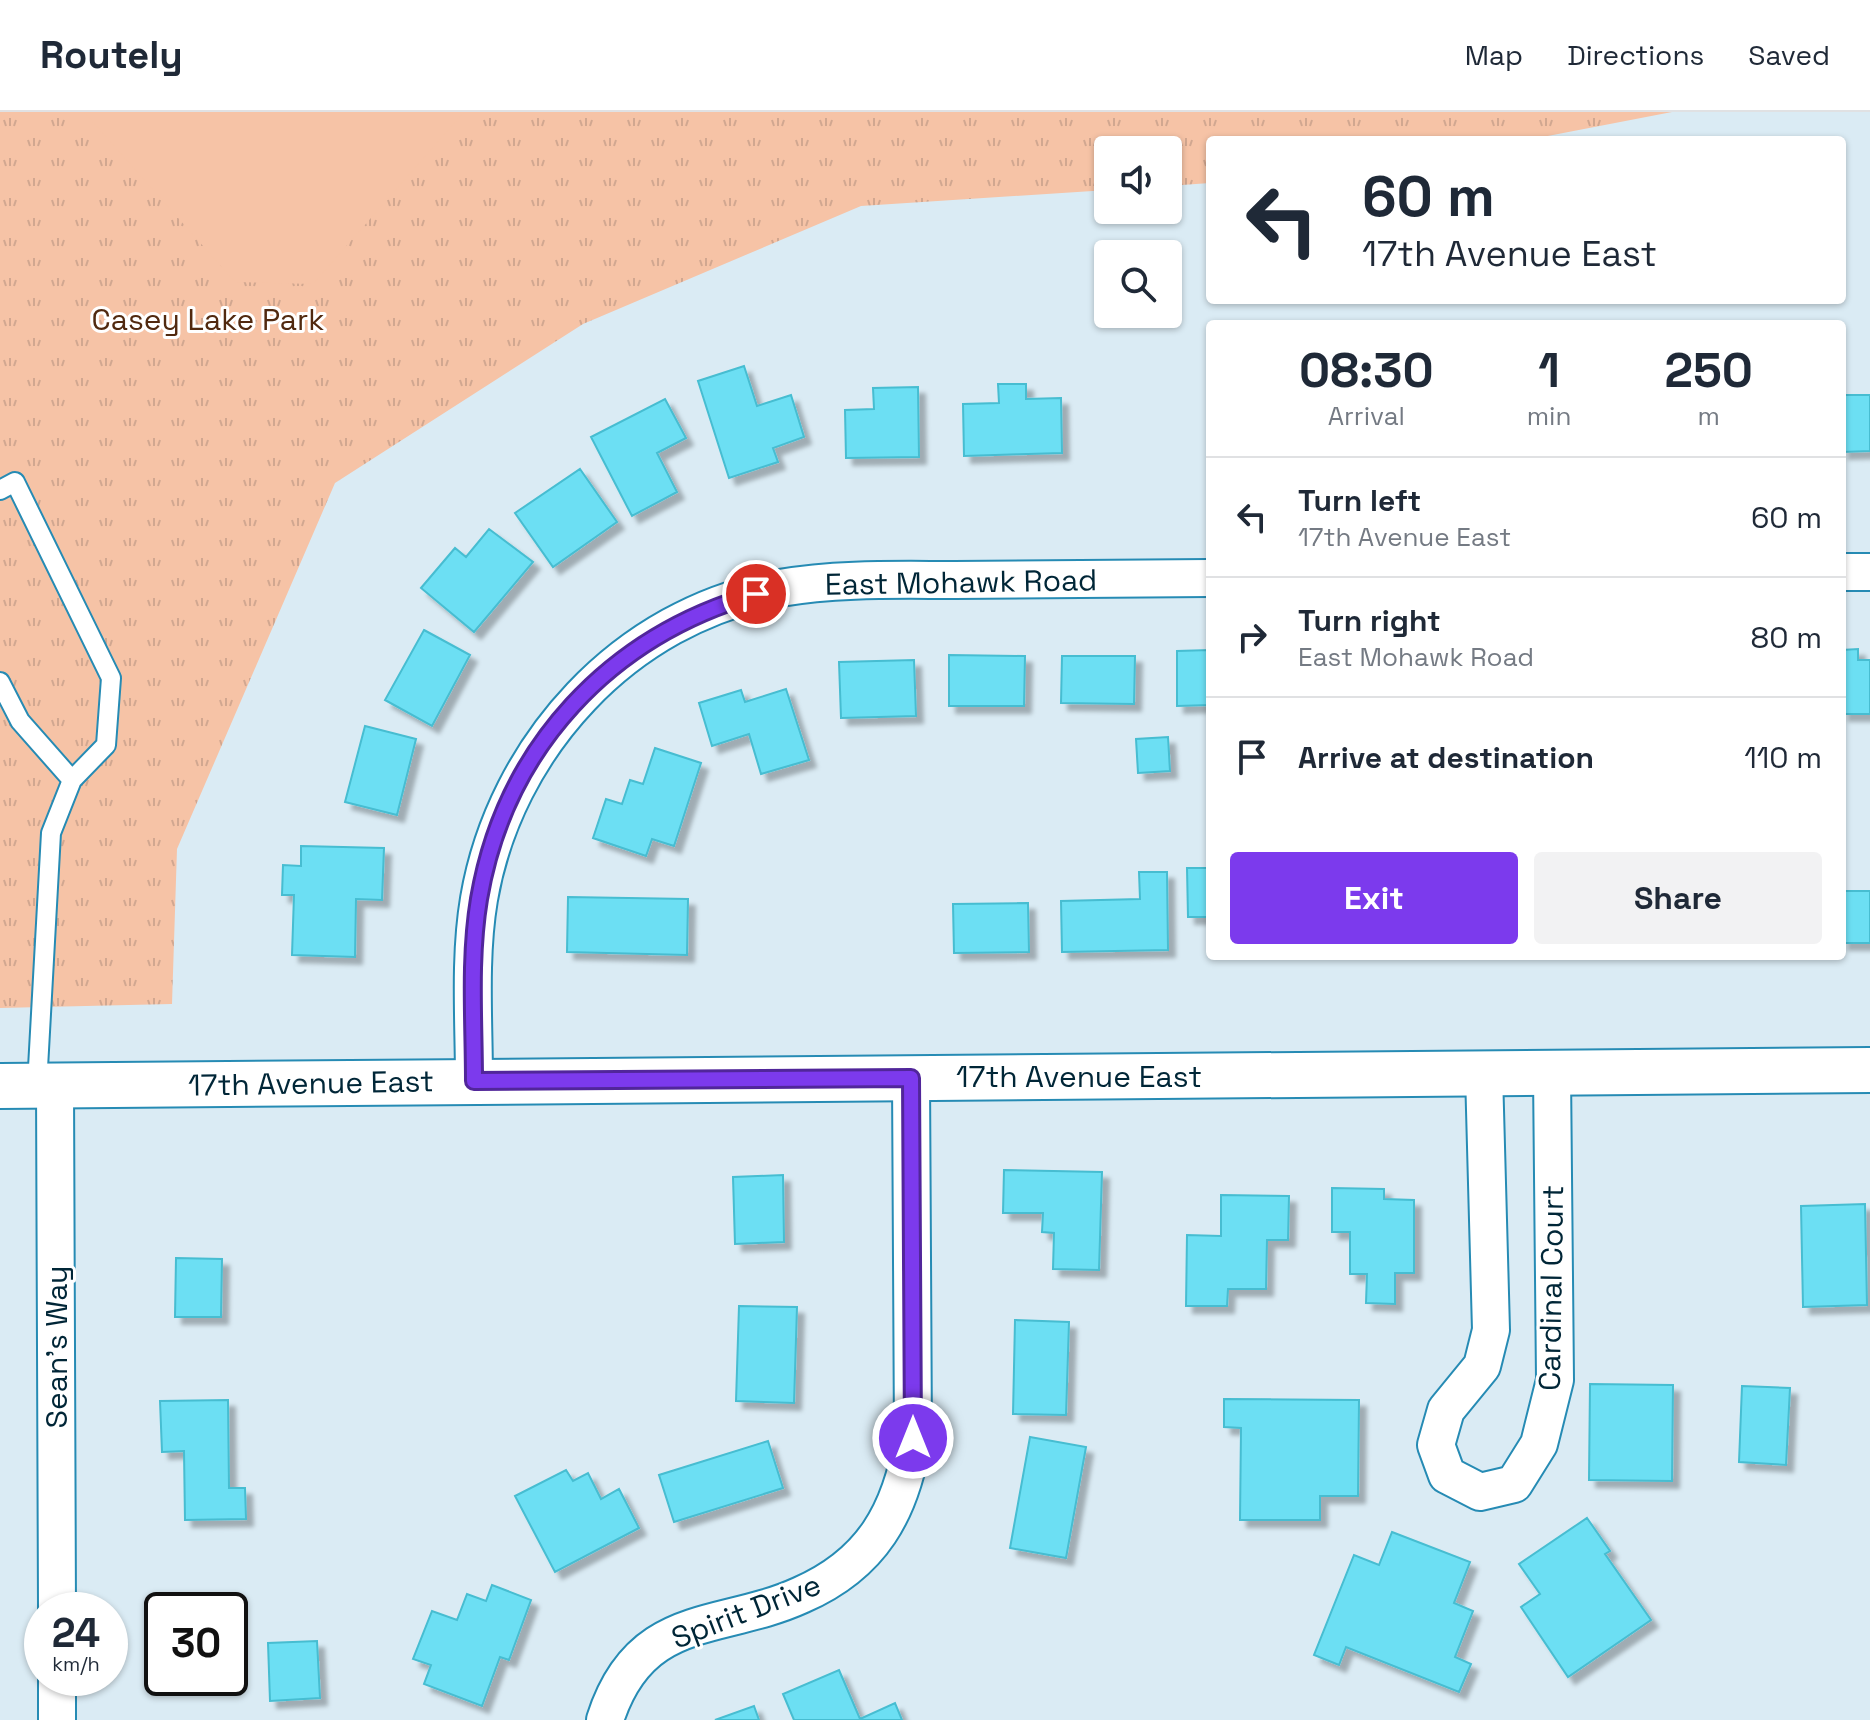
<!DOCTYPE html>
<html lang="en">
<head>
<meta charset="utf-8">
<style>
	body { margin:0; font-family:"Space Grotesk",sans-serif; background:#f2f2f3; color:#1f2937; height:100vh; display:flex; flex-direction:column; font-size:30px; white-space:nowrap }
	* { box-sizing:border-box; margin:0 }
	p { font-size:26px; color:#747a83 }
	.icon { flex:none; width:44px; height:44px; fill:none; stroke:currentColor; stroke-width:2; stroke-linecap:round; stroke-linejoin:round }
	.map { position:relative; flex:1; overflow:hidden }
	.drawer { position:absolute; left:1206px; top:208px; width:640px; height:640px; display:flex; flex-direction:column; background:#fff; border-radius:8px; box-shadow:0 2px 6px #0004 }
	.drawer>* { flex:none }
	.guide { position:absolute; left:1206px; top:24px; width:640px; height:168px; border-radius:8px; box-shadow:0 2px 6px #0004; background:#fff; color:#1f2937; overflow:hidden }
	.buttons { position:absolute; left:1094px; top:24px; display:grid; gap:16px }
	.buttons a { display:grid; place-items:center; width:88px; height:88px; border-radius:8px; background:#fff; box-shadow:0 2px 6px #0004; font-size:40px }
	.speed { position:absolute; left:24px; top:1480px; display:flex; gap:16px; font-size:40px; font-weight:700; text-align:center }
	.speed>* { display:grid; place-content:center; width:104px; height:104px; border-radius:50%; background:#fff; box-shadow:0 2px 6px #0004; line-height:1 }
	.speed small { font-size:20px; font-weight:400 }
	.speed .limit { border:4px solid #111; border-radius:12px; background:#fff; color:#111 }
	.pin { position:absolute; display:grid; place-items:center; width:68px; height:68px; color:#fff; margin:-34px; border:4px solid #fff; border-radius:50%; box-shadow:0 2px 8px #0007 }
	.me { position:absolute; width:88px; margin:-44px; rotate:0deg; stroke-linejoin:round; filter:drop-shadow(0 0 6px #0008) }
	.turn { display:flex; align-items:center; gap:28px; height:168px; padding:0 24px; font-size:36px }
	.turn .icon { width:104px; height:104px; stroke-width:2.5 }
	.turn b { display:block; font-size:56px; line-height:68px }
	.eta { display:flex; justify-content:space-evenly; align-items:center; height:136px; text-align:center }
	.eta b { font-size:48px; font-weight:700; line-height:56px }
	.action { display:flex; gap:16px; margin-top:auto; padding:16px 24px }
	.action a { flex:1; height:92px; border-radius:8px; background:#7c3aed; color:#fff; font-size:32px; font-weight:700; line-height:92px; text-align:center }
	.action a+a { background:#f2f2f3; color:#1f2937 }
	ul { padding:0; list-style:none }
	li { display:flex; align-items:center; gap:24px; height:120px; padding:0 24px; border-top:2px solid #e0e1e3 }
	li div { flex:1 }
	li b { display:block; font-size:30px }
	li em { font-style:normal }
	header { display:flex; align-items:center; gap:48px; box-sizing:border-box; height:112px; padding:0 40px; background:#fff; border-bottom:2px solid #e0e1e3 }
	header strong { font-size:38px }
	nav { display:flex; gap:44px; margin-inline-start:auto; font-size:28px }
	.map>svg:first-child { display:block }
</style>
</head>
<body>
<header>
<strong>Routely</strong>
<nav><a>Map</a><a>Directions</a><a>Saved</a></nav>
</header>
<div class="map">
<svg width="1870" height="1608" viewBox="0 0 1870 1608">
	<defs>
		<pattern id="park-tufts" width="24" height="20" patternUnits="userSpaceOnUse" patternTransform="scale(2)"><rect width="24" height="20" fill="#f6c3a6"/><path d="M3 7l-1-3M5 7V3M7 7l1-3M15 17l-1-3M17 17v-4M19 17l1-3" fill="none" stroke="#d1a790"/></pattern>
		<filter id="shadow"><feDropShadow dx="7" dy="7" stdDeviation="2" flood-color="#0004"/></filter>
	</defs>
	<rect width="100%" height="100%" fill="#daebf4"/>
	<path fill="url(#park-tufts)" d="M0 0H1672L1527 28H1210V71L1168 74V38H1108V78L861 94 583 212 335 371 177 737 172 892 0 896Z"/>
	<path fill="#f6c3a6" d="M84 0H464L313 172 235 170Z"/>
	<path fill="#6cdff3" stroke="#46bdd1" stroke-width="2" filter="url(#shadow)" d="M744 254 757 294 791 283 804 325 773 336 778 350 729 366 698 269Z
		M998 272H1026V287L1061 286 1062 341 964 344 963 292 999 291Z
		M918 275 919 345 846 346 845 298 874 297 873 276Z
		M1842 283H1870V339L1842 340Z
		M665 287 686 326 657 341 677 380 632 404 591 325Z
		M580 357 617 410 553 455 515 401Z
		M489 417 533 450 474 520 421 476 455 436 466 445Z
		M424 518 470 543 432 614 385 588Z
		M1858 537V548H1870V602H1842V538Z
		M1210 538V593L1177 594V539Z
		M949 543 1025 544 1024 594H949Z
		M1062 544H1135L1134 592 1061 591Z
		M914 548 916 604 841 606 839 550Z
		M786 577 809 648 761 662 749 622 712 634 699 591 741 578 745 590Z
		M365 614 416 627 397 703 345 690Z
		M1168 625 1170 659 1138 661 1136 627Z
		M655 636 701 651 674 734 652 727 646 744 593 726 606 687 622 692 630 668 643 672Z
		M301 734 384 736 382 788 356 787 355 845 292 843 294 783H282L283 753 301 754Z
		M1187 756H1210V805H1188Z
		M1139 760H1167L1168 838 1062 840 1061 789 1140 787Z
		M1842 779H1870V831H1842Z
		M568 785 688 787 687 843 567 840Z
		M1028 791 1029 840 954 841 953 792Z
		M1004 1058 1102 1060 1099 1158 1053 1157 1054 1121 1042 1120 1043 1101H1003Z
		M783 1063 784 1130 735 1132 733 1065Z
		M1332 1076 1384 1077V1087L1414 1088V1161H1395V1192L1366 1191 1367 1162H1350V1120H1332Z
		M1221 1083 1289 1084 1288 1128H1267L1266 1177H1228L1227 1194H1186L1187 1123 1221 1124Z
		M1865 1092 1867 1193 1803 1195 1801 1094Z
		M176 1146 222 1147 221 1205H175Z
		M739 1194 797 1195 794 1291 736 1289Z
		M1015 1208 1069 1210 1066 1303 1013 1302Z
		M1590 1272 1673 1273 1672 1369 1589 1368Z
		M1742 1274 1790 1276 1786 1353 1739 1350Z
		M1224 1287 1359 1288 1358 1384H1320V1408H1240L1241 1316 1224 1315Z
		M228 1288 229 1376H245L246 1407 185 1408 184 1339 162 1340 160 1289Z
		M1030 1325 1086 1335 1066 1446 1010 1436Z
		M768 1329 783 1376 674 1410 659 1363Z
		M566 1358 573 1369 588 1361 601 1387 619 1377 639 1416 555 1460 515 1384Z
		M1587 1406 1610 1439 1605 1442 1651 1508 1568 1565 1521 1495 1540 1482 1519 1452Z
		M1392 1420 1470 1450 1454 1491 1473 1499 1455 1545 1471 1552 1459 1580 1346 1535 1339 1553 1314 1543 1354 1443 1379 1453Z
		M492 1473 531 1488 509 1548 500 1545 482 1594 424 1572 431 1553 413 1547 432 1499 457 1508 467 1482 486 1489Z
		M317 1529 320 1586 270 1589 268 1531Z
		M839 1558 860 1607 895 1591 902 1608H794L783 1582Z
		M754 1594 759 1608H715Z"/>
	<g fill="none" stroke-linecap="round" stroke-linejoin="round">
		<g stroke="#268bb4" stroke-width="22">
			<path id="service" d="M0 378 15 370 111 566 106 633 72 668 51 721 37 974
				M0 570 20 609 72 668"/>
		</g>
		<g stroke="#268bb4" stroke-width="40">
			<path id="minor" d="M1842 460H1870
				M1484 961 1491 1218 1482 1254 1446 1298 1436 1333 1447 1363 1480 1380 1514 1372 1539 1332 1555 1268 1552 961
				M474 969C474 910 469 846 479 787 505 635 625 503 780 476 837 466 897 468 955 468 1040 468 1125 467 1210 466
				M55 973 57 1498
				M57 1566V1608
				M605 1608C640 1498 720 1520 801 1483 872 1452 901 1400 913 1326L911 966"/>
		</g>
		<g stroke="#268bb4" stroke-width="48">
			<path id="tertiary" d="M0 974 1870 958"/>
		</g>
		<use href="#service" stroke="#fff" stroke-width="18"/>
		<use href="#minor" stroke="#fff" stroke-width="36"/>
		<use href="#tertiary" stroke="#fff" stroke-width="44"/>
	</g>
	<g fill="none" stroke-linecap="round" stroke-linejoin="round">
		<g stroke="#51269a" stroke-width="20">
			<path id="route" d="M756 482C610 524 505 635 479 787 469 847 474 909 474 969L911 966 913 1326"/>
		</g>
		<use href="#route" stroke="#7c3aed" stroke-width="14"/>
	</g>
	<g text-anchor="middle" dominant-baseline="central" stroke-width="6" stroke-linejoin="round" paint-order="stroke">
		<g font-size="30" fill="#51290f" stroke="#fff">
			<text x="208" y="207">Casey Lake Park</text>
		</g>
		<g font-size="30" fill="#002637" stroke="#fff">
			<text transform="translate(961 470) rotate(-1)">East Mohawk Road</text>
			<text x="1079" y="964">17th Avenue East</text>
			<text transform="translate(311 971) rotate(-1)">17th Avenue East</text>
			<text transform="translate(1551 1176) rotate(-89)">Cardinal Court</text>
			<text transform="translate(56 1235) rotate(-90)">Sean's Way</text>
			<text transform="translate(746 1499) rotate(-21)">Spirit Drive</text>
		</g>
	</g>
</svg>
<div class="buttons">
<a><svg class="icon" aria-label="sound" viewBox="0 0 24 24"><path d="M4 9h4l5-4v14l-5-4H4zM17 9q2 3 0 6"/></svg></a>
<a><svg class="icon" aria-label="search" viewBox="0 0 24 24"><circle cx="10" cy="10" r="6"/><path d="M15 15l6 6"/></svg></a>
</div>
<div class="speed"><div>24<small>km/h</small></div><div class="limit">30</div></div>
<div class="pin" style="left:756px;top:482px;background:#d93025"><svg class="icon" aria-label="arrive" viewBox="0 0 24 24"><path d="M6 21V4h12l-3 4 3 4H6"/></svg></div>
<svg class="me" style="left:913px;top:1326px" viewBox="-20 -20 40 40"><circle r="17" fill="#7c3aed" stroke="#fff" stroke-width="3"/><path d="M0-11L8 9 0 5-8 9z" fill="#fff"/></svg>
<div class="guide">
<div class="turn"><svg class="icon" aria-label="left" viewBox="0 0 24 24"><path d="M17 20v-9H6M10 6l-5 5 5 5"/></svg><div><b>60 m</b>17th Avenue East</div></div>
</div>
<section class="drawer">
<div class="eta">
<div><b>08:30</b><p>Arrival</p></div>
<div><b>1</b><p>min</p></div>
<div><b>250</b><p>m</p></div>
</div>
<ul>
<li><svg class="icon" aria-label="left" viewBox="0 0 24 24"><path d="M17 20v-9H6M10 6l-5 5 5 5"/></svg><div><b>Turn left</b><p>17th Avenue East</p></div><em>60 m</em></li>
<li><svg class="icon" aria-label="right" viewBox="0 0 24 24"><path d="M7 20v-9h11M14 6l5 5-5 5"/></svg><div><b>Turn right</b><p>East Mohawk Road</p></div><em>80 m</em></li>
<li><svg class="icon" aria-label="arrive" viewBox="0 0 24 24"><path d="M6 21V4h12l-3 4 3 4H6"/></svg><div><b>Arrive at destination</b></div><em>110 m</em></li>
</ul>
<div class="action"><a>Exit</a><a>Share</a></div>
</section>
</div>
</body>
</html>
